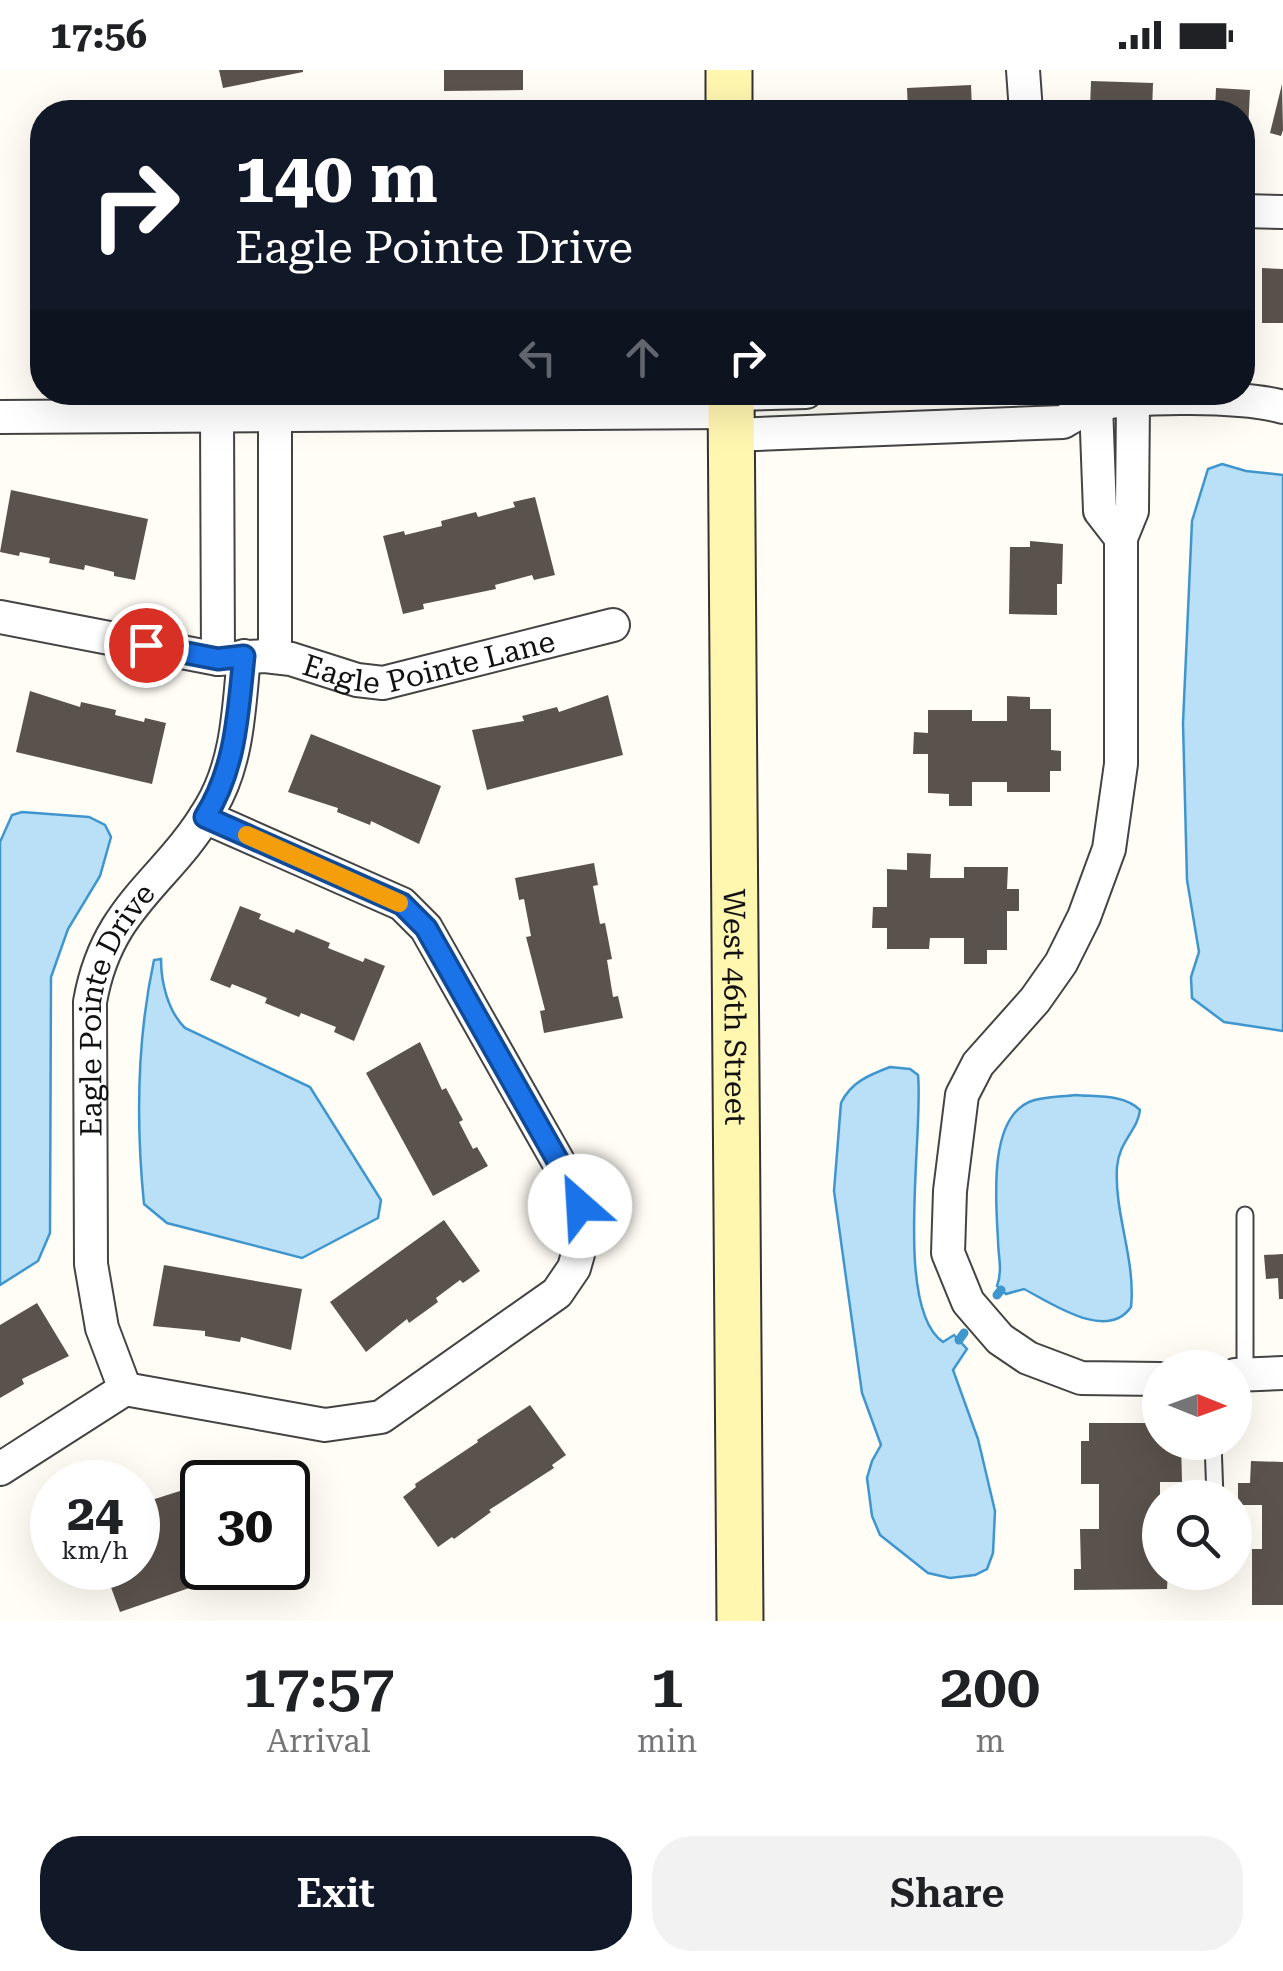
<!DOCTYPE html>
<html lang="en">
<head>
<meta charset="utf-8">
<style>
	body { margin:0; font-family:"Roboto Serif",serif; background:#f2f2f2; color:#202124; height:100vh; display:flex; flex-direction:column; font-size:38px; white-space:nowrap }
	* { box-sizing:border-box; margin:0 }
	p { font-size:32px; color:#757577 }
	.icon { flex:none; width:55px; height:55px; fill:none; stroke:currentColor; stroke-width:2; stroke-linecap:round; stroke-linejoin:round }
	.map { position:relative; height:1551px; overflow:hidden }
	.sheet { display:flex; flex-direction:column; background:#fff; flex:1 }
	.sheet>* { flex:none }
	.banner { position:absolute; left:30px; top:30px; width:1225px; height:305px; border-radius:40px; box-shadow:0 10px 40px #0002; background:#111827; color:#fff; overflow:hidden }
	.needle { width:65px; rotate:91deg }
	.fabs { position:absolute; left:1142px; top:1280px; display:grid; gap:20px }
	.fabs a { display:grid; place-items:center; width:110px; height:110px; border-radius:50%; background:#fff; box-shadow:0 10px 40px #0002; font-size:50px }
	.speed { position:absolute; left:30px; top:1390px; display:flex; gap:20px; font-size:50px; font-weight:700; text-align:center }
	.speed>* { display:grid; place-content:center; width:130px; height:130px; border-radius:50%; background:#fff; box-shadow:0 10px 40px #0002; line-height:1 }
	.speed small { font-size:25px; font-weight:400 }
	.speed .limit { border:5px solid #111; border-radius:15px; background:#fff; color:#111 }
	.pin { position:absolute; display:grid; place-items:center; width:85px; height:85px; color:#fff; margin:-42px; border:5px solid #fff; border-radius:50%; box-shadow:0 2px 10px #0007 }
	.me { position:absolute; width:110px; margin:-55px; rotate:334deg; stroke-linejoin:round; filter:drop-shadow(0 0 8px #0008) }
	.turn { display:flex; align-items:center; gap:35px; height:210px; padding:0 40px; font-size:45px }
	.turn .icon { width:130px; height:130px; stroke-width:2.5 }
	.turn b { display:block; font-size:70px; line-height:85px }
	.lanes { display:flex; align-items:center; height:95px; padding:0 40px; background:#0003; justify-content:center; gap:50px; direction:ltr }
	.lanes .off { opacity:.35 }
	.eta { display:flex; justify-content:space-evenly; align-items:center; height:170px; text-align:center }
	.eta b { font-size:60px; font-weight:600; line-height:70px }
	.primary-button { display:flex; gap:20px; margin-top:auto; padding:20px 40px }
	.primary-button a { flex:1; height:115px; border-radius:40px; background:#111827; color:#fff; font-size:40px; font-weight:600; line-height:115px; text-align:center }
	.primary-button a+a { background:#f2f2f2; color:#202124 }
	.status { display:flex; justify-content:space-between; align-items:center; height:70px; padding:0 50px; background:#fff; direction:ltr }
	.status svg { height:28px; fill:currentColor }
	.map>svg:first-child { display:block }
</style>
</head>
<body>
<div class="status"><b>17:56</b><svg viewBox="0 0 49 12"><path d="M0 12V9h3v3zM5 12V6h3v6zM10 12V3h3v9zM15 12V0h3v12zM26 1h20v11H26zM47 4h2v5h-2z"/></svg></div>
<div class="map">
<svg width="1283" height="1551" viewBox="0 0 1283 1551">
	<rect width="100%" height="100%" fill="#fffdf5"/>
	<path fill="#b9e0f7" stroke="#3f96cf" stroke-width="2.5" d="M1222 394 1246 401 1283 405V961L1224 952 1192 928 1191 907 1199 882 1187 810 1183 653 1192 451 1208 399Z
		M22 742 89 747 105 755 111 767 100 806 68 859 51 907 50 1163 38 1191 0 1215V772L12 745Z
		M161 889C161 913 168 941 185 958L310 1017 381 1130 378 1148 302 1188 167 1153 144 1134C136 1054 137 969 154 890Z
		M890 997 910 999 918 1005C924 1062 893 1238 943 1272L954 1265 967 1279 953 1300 978 1369 995 1441 993 1483 987 1499 975 1505 950 1508 928 1503 880 1465 872 1446 867 1408 872 1391 881 1375 862 1323 834 1121 841 1033C851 1012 869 1005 890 997Z
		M1076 1025C1097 1027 1124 1024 1140 1040 1138 1060 1119 1071 1117 1097 1114 1144 1136 1190 1131 1237 1107 1272 1051 1233 1024 1219L1006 1224 997 1216C1003 1200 998 1186 998 1170 996 1132 988 1050 1029 1032 1043 1026 1061 1027 1076 1025Z"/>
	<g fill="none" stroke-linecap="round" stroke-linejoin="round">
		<path stroke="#3f96cf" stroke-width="9" d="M997 1225 1001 1220
			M959 1270 964 1263"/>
	</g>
	<path fill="#5a524d" d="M219 0H303V2L223 18Z
		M444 0H523V20L444 21Z
		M1091 11 1153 13 1152 42H1106L1107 39H1090Z
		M1282 14 1283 60 1281 66 1270 63Z
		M971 15 972 41 908 42 907 18Z
		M1216 18 1250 20 1247 81 1242 80V42H1215Z
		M1262 198 1283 199V253H1262Z
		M11 420 148 449 135 510 114 506V502L85 495 84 500 49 493 50 488 20 482 19 486 0 482Z
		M535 427 555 505 534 510 532 505 495 515 496 519 423 534 424 539 403 544 383 466 404 461 405 465 442 456 441 451 476 442 478 447 515 437 513 432Z
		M1030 471 1063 474 1062 514H1057V545L1009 544 1010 477H1030Z
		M30 621 80 637 81 632 116 640 115 645 144 652 145 648 166 653 152 714 16 682Z
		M608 625 623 685 487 720 472 660 524 651 522 646 557 637 559 642Z
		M1007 626 1030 627V639H1051V680L1061 681V701H1050V722H1007V712H972V736H949V724L928 723V684H913L914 662 928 663V640H972V651H1007Z
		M311 664 441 716 419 774 371 751 370 755 337 742 338 738 288 722Z
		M907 783 931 784 930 808H964V797H1008L1007 819H1019V841H1007V880H987V894H964V868H930L929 879H887V858H872L873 837H887V799L907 800Z
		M594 793 598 815 593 816 600 854 605 853 612 889 607 890 613 927 618 926 623 948 544 963 540 941 545 940 526 867 531 866 524 829 519 830 515 808Z
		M240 836 261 844 259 849 294 863 296 859 330 873 328 878 363 892 365 888 385 896 354 971 334 962 336 957 301 943 299 947 265 933 267 928 232 914 230 918 210 910Z
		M420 972 442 1020 446 1018 463 1050 459 1052 473 1079 477 1077 488 1096 433 1126 366 1003Z
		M444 1150 480 1201 463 1213 460 1210 436 1228 438 1232 409 1253 407 1249 366 1282 330 1232Z
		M1283 1184V1229H1279L1278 1208 1266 1209 1264 1185Z
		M164 1195 302 1219 291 1280 241 1267 240 1272 205 1266V1261L153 1256Z
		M37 1233 69 1286 22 1309 24 1314 0 1328V1255Z
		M530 1335 566 1385 552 1395 554 1398 489 1440 491 1442 454 1469 452 1467 438 1477 403 1427 416 1417 415 1414 478 1372 477 1370Z
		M1089 1353H1160V1372H1181L1182 1412H1160V1502H1168L1167 1519 1074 1520V1499H1081L1080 1459H1099V1414H1081V1371H1089Z
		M1251 1391 1283 1392V1535H1252V1479H1262V1435H1238V1413H1250Z
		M202 1414V1498H237L238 1501 120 1542 104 1498H138L139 1434Z"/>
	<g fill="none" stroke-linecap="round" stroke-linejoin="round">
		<g stroke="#444" stroke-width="19">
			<path id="lane" d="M1245 1304V1145
				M1213 1372 1215 1428"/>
		</g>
		<g stroke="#444" stroke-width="36">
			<g id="street">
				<path d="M1023 0 1026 42"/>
				<path d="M1242 141 1283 142"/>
				<path d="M731 324 806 322"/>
				<path d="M1133 331 1132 441 1121 468V694L1109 779 1084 847 1061 893 1035 930 978 994 962 1025 950 1121 948 1183 968 1232 1000 1269 1028 1288 1081 1308 1160 1309"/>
				<path d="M1096 335 1100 441 1121 468"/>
				<path d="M217 345 218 589"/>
				<path d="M275 346V587"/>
				<path d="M0 347 731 342"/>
				<path d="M731 365 1063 352C1073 346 1086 338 1097 335 1135 325 1246 326 1283 337"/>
				<path id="s1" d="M0 547 218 589 265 586 291 589 357 610 383 613 613 555"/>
				<path d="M1235 1305 1283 1303"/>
				<path d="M125 1319 325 1355 381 1347 557 1223 574 1198 578 1184 581 1140 576 1123 426 858 402 834 205 747"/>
				<path id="s2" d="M125 1319 102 1258 91 1194 90 932C107 834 167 813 211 737 238 692 239 637 244 586"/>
				<path d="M0 1399 125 1319"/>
			</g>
		</g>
		<g stroke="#333" stroke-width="49">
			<g id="secondary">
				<path d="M729 0V42"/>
				<path id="s3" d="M731 322 740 1551"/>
			</g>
		</g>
		<use href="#lane" stroke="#fff" stroke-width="15"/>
		<use href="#street" stroke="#fff" stroke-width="32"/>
		<use href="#secondary" stroke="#fff6b0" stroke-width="45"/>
	</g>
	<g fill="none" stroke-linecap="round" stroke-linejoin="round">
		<g stroke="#114b97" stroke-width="25">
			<path id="route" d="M146 575 218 589 244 586C238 643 236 698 205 747L402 834 426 858 576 1123 580 1136"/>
		</g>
		<use href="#route" stroke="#1a73e8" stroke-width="18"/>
		<path stroke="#f59e0b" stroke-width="18" d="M247 765 399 833"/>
	</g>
	<g text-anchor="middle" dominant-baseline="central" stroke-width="10" stroke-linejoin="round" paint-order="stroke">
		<g font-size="30" fill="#111" stroke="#fff">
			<text stroke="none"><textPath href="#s1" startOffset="438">Eagle Pointe Lane</textPath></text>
			<text stroke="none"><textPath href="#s3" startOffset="615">West 46th Street</textPath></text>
			<text stroke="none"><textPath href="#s2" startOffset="390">Eagle Pointe Drive</textPath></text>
		</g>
	</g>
</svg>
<div class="fabs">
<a><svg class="needle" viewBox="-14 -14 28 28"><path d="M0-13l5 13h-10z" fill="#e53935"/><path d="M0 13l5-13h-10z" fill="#757577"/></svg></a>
<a><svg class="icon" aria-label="search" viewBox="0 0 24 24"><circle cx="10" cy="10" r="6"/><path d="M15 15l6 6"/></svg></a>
</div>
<div class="speed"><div>24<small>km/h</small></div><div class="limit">30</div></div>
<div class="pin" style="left:146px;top:575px;background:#d93025"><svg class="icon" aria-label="arrive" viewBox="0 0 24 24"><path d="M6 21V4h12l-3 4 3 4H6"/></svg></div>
<svg class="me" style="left:580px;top:1136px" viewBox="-20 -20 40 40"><circle r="19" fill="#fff"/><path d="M0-13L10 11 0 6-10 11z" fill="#1a73e8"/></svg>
<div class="banner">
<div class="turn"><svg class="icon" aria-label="right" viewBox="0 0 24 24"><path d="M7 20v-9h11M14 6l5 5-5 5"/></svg><div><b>140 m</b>Eagle Pointe Drive</div></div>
<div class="lanes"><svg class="icon off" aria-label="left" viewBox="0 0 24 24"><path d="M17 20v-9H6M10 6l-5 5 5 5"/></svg><svg class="icon off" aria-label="ahead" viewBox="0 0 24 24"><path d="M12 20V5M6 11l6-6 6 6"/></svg><svg class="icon" aria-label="right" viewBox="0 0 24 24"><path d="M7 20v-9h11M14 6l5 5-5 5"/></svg></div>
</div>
</div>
<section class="sheet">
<div class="eta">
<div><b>17:57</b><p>Arrival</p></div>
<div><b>1</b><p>min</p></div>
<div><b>200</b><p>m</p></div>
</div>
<div class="primary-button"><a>Exit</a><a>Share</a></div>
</section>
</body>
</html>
